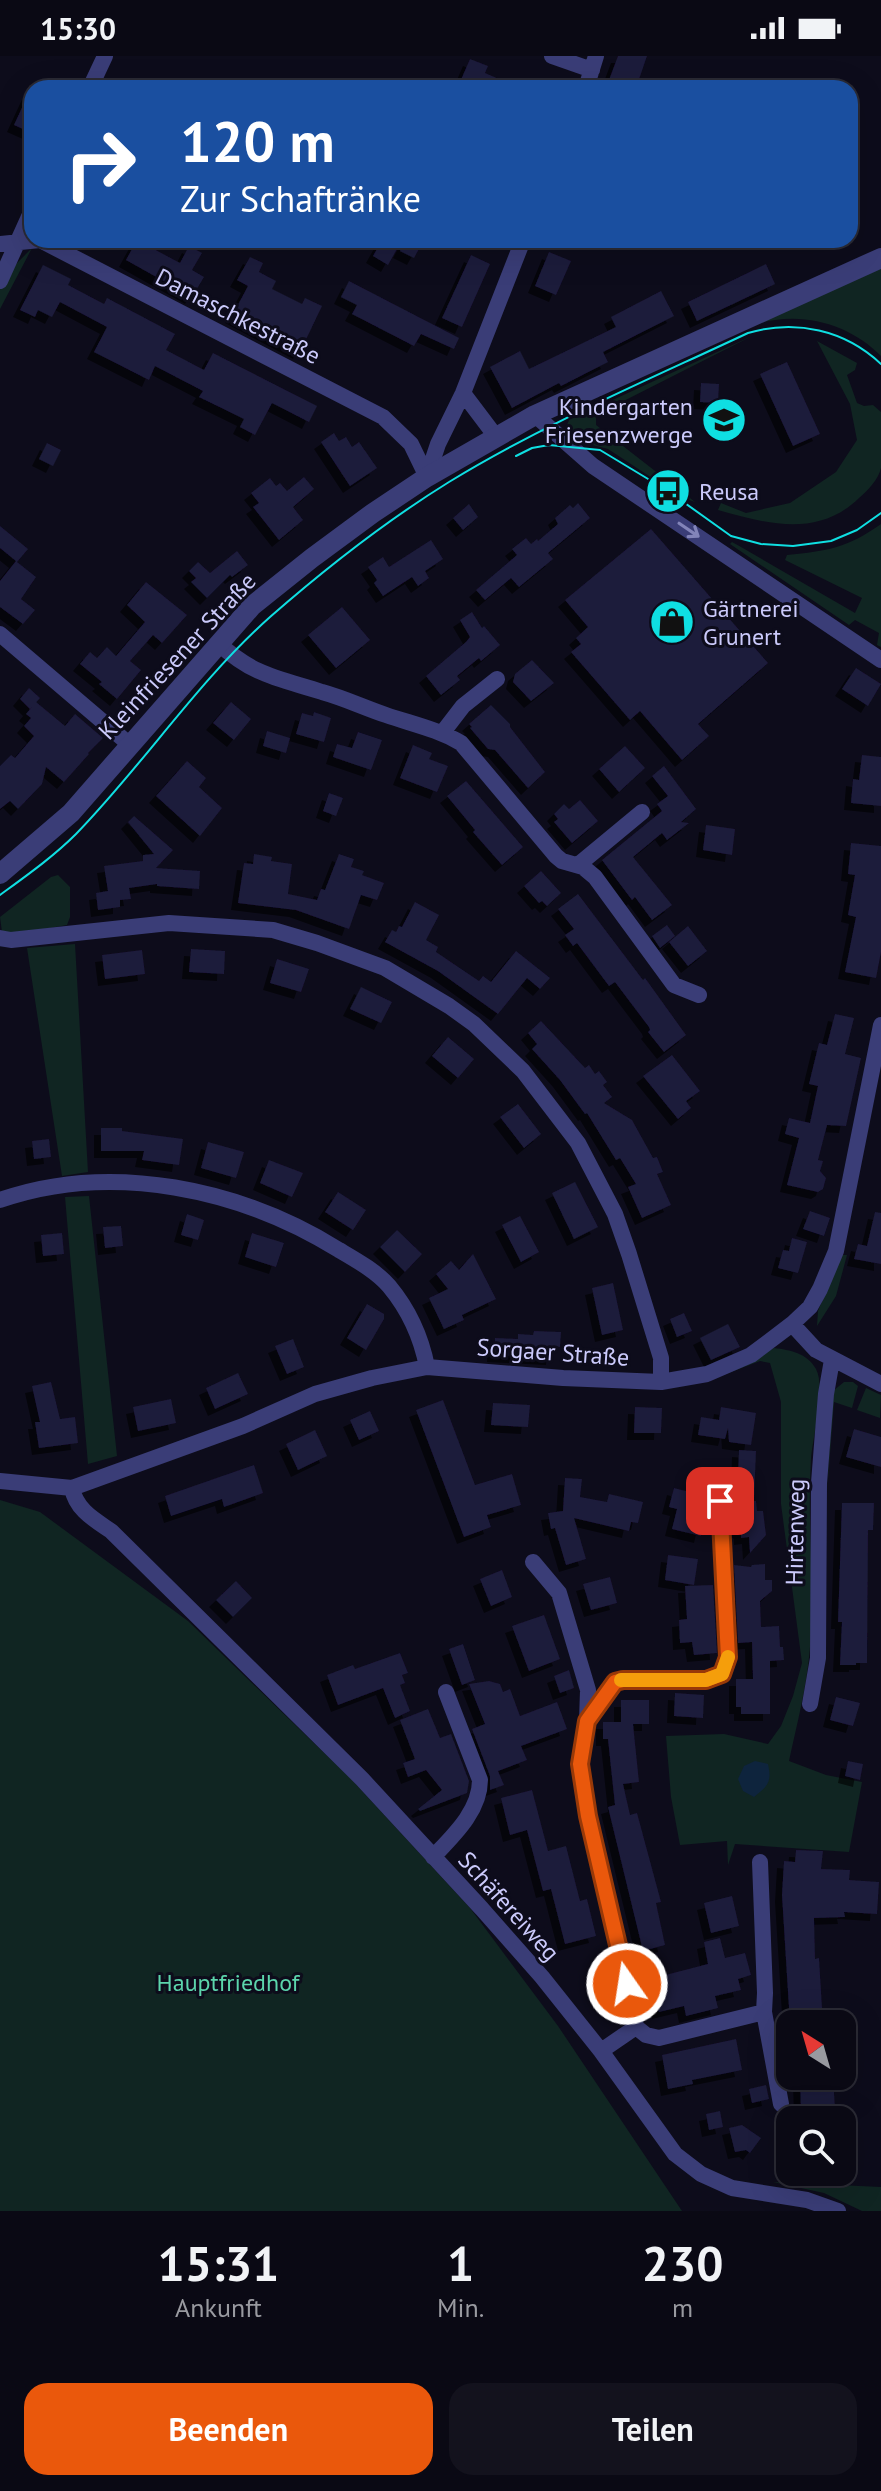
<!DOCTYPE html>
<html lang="de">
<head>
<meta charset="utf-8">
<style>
	body { margin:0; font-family:"PT Sans",sans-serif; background:#13121d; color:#f1f3f6; height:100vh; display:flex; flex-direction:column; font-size:30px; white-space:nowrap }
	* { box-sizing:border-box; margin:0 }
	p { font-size:26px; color:#999aa0 }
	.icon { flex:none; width:44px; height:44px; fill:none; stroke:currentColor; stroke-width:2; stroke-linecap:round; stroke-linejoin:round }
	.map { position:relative; height:2155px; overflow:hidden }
	.panel { display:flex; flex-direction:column; background:#0a0914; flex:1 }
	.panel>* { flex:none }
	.hud { position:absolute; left:24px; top:24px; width:834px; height:168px; border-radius:24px; box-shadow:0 8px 32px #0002,0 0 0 2px #2a2a34; background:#1a4fa0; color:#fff; overflow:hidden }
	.needle { width:52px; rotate:323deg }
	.buttons { position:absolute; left:776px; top:1954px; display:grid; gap:16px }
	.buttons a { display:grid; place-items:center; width:80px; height:80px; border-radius:16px; background:#0a0914; box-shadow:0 8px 32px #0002,0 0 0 2px #2a2a34; font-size:40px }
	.pin { position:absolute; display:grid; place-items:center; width:68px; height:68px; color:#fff; margin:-34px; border-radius:16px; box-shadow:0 4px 12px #0006 }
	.me { position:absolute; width:88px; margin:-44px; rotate:347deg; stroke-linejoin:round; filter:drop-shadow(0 0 6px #0008) }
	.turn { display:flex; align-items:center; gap:28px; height:168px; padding:0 24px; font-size:36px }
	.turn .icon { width:104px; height:104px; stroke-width:2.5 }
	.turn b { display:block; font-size:56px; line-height:68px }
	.eta { display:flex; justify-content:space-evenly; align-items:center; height:136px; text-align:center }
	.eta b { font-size:48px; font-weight:600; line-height:56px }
	.cta { display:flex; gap:16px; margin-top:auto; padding:16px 24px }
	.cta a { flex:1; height:92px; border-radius:24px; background:#ea580c; color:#fff; font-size:32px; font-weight:600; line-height:92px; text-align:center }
	.cta a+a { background:#13121d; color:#f1f3f6 }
	.status { display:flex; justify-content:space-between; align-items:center; height:56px; padding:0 40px; background:#0a0914; direction:ltr }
	.status svg { height:22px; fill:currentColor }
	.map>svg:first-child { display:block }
</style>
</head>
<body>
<div class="status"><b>15:30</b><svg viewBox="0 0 49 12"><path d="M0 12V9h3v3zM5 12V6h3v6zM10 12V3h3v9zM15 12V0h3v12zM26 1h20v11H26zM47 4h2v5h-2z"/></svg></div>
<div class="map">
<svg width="881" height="2155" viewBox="0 0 881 2155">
	<defs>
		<filter id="shadow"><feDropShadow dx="-7" dy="7" stdDeviation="0" flood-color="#0009"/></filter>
	</defs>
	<rect width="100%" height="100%" fill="#0d0c1b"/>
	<path fill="#102522" d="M32 192 0 253V233L11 213Z
		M881 211V300C854 272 813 258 775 264 764 265 754 270 744 273Z
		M752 280 596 359V369L695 446 681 441 608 393 574 384 567 369 569 364Z
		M817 285 857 307 855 314 847 319 857 347 864 350 873 349 881 356C881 374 881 395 881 412 878 424 868 434 859 442 818 482 767 468 718 454L721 447 746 457 790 447 836 416 857 384 850 348Z
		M881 468V591L877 589 879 577 855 564 849 569 730 488 732 486 741 491 855 557 862 542 785 504 787 499C828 495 847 492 881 468Z
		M58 819 70 831V861L67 869 12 879 2 876 0 861 51 821Z
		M75 888 88 1116 62 1120 27 892Z
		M89 1140 117 1400 88 1408 65 1141Z
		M841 1199H847L836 1240 817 1270 818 1255Z
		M774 1292C790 1294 807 1297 816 1313 826 1332 813 1379 811 1403 807 1465 815 1529 810 1591 807 1630 797 1668 789 1705L826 1719 862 1726 849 1796 735 1788 728 1809 727 1785 680 1789 671 1741 666 1680 724 1678 768 1688 781 1670 793 1640 802 1607 781 1448V1346L770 1307 760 1305 718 1321Z
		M844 1326H853L858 1330 852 1352 834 1346 827 1436 833 1335Z
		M866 1332 881 1339 880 1362 857 1354Z
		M0 1444 40 1456 188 1565 351 1723 470 1852 558 1970 682 2155H0Z
		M773 2126 881 2131V2155H862L824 2137Z"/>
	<path fill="#0e243d" d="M755 1705 768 1708C772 1726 768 1730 754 1741L743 1735 738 1723 744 1710Z"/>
	<path fill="#1d1a3b" filter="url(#shadow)" d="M618 0H647L636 32H606Z
		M470 3 488 10 485 17 520 32H475L460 26Z
		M32 30V77L14 69Z
		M137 184 180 207 189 190 202 197 192 214 204 221 192 241 126 204Z
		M382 184 397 193 388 209 373 200Z
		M406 184H424L414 202 400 195Z
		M549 196 571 205 556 239 535 230Z
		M471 199 490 208 462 271 442 262Z
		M250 201 263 207 259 216 276 225 272 233 302 248 305 242 322 250 300 296 232 260 248 230 237 224Z
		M766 208 775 228 697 265 688 246Z
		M43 209 71 223 68 229 104 248 107 242 175 278 166 294 204 314 213 297 317 350 309 366 272 347 255 379 240 371 244 363 199 341 203 335 155 310 149 324 94 296 107 271 60 246 52 261 38 254 35 261 20 254Z
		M349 225 459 282 454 293 421 278 414 290 352 258 357 249 341 241Z
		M661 235 674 260 603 296 608 306 561 330 559 327 512 352 490 311 520 295 529 313 616 271 611 261Z
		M787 306 820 378 793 390 760 318Z
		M701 327 719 328 718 347 700 346Z
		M334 377 339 385 346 381 352 391 359 386 377 412 350 430 321 386Z
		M47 387 61 394 53 410 39 403Z
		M304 421 314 433 293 451 303 464 279 484 253 451 259 447 251 437 270 422 276 430 280 427 287 435Z
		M578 447 590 462 548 497 553 503 519 531 511 522 485 544 476 534 517 499 512 493 526 482 531 488 537 483 538 485 558 468 555 462 570 449 573 452Z
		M469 448 478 461 463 474 453 462Z
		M0 470 28 493 17 506 36 521 21 543 35 554 23 568 0 551V525L16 505 0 492Z
		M651 473 768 607 698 668 709 680 682 704 640 655 630 664 571 596 581 588 576 582 588 571 565 544Z
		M431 484 443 503 425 515 429 522 418 530 412 521 383 540 374 527 377 524 368 511 383 501 389 511Z
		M237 495 248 509 232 521 230 519 207 542 191 526 196 522 189 515 198 506 210 517Z
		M146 526 187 559 162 587 153 579 130 605 141 614 117 643 99 628 102 626 80 608 90 596 97 602 107 591 116 600 145 566 127 549Z
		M342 551 370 584 336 612 308 579Z
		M472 556 482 572 484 570 500 589 481 605 479 602 457 620 460 624 441 639 426 620 466 586 470 581 460 564Z
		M532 604 554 627 531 645 513 626 515 618Z
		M856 612 881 628 868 650 842 633Z
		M29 632 40 642 30 653 20 643Z
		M36 646 65 670 75 658 103 682 88 697 89 698 64 726 46 711 42 728 18 753 10 745 0 753V710L11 699 15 702 34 680 24 670 31 662 26 658Z
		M231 646 251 663 234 684 213 667Z
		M491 649 510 668V671L545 716 528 732 495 694 488 693 470 672 472 671 469 668Z
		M314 656 331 662 324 686 296 678 302 657 313 660Z
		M267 675 290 682 286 697 263 690Z
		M358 676 382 684 371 714 333 701 337 688 352 692Z
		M413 689 432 697 429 703 448 710 437 736 400 722Z
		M625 690 645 712 619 736 599 713Z
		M862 699 881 701V750L851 747 853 723 859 724Z
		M187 705 206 722 199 731 222 752 200 780 156 740Z
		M664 710 696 753 681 766 689 767 667 784 662 777 633 801 672 849 652 864 635 841 632 844 602 804 662 755 657 748 668 740 652 720Z
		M466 725 523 791 502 809 473 776 475 774 447 740Z
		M329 737 343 742 336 760 323 755Z
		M580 744 598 765 572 787 554 766 558 763 554 758 564 748 569 753Z
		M134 760 173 794 156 812 200 815 199 833 157 830V828L129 832 131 843 120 844V851L98 854 96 837 108 835 104 810 143 805V799L154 798 128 766Z
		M706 769 735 773 732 799 703 794Z
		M851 787 881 790V896L876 922 845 916 856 861 848 859 855 819 848 818Z
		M254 798 272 801 271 805 292 808 288 838 317 844 321 833 325 834 339 798 354 803 351 811 364 815 362 819 384 827 377 844 361 839 349 873 296 854 238 847 244 807 253 808Z
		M541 815 561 837 547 850 542 845 539 847 524 830Z
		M578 838 643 924 645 922 686 979 664 996 648 976 650 974 649 971 615 926 609 930 577 887 573 890 565 879 574 873 558 853Z
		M415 846 439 859 426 884 438 891 436 896 479 925 483 920 491 926 516 895 550 922 540 933 527 922 498 958 438 915 385 886 392 874 396 876 399 870 402 871Z
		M667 869 675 880 660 892 652 880Z
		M688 870 707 895 688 910 669 886Z
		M191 893 225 895 224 918 189 916Z
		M142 894 145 918 105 923 102 899Z
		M277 903 309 913 301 936 270 927Z
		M361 931 392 946 381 967 350 953Z
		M835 958 854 962 845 998 861 1002 846 1070 827 1069 818 1104 823 1105 820 1115 826 1122 823 1133 818 1136 787 1129 799 1082 785 1078 789 1062 810 1067 818 1030 809 1028 819 987 827 989Z
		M541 965 585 1012 589 1009 595 1018 599 1015 607 1026 603 1029 612 1041 604 1047 632 1064 653 1102 657 1101 663 1116 657 1118 671 1149 642 1162 628 1131 636 1128 620 1102 616 1104 587 1057 585 1058 560 1024 532 993 537 988 528 977Z
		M448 981 474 1003 458 1022 432 1000Z
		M672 999 700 1035 686 1045 691 1052 678 1063 643 1020Z
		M518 1048 541 1078 524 1092 500 1061Z
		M101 1072H122V1075L183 1083 179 1109 142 1104 144 1095H101Z
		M49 1083 51 1101 34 1103 32 1085Z
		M208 1086 244 1096 236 1122 201 1112Z
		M269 1104 303 1117 292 1141 260 1127Z
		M575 1126 598 1171 574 1183 552 1137Z
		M338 1136 366 1154 353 1174 325 1156Z
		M810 1155 830 1162 824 1180 803 1173Z
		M875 1156 881 1157V1208L854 1203 858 1188 867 1190Z
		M187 1158 204 1164 198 1184 181 1179Z
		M520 1160 539 1196 521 1206 502 1169Z
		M121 1170 123 1190 105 1192 103 1171Z
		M397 1174 422 1198 405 1216 380 1191Z
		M62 1177 64 1198 43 1200 41 1179Z
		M252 1177 284 1187 276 1211 245 1201Z
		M792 1182 807 1186 798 1217 778 1212 783 1194 789 1195Z
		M473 1198 496 1243 462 1259 464 1264 444 1273 429 1242 448 1233 436 1218 451 1205 459 1214Z
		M613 1227 623 1274 602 1279 592 1232Z
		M367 1248 384 1258V1263L366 1294 347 1282Z
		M684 1257 692 1275 677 1281 670 1263Z
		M728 1268 740 1291 711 1304 700 1282Z
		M534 1275 561 1276 560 1291 554 1290 553 1302 494 1299 495 1282 518 1283V1278L533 1279Z
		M293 1283 304 1311 287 1318 275 1290Z
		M238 1317 248 1338 215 1353 206 1332Z
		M51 1326 60 1363 75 1361 78 1387 39 1392 35 1366H40L32 1330Z
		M171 1343 176 1367 138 1375 133 1351Z
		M443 1344 475 1429 512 1418 521 1449 487 1459 491 1471 464 1481 416 1354Z
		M493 1347 530 1349 528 1371 491 1369Z
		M635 1351 662 1352 661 1377H634Z
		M721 1351 756 1357 751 1389 729 1386 728 1372 725 1383 698 1379 701 1361 719 1364Z
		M370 1355 379 1375 359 1384 350 1364Z
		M854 1373 881 1381V1411L846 1401Z
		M315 1374 327 1400 298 1414 286 1388Z
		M739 1394 756 1395 754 1445H756L757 1455H763L766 1479 750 1497 749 1481 741 1482V1476L732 1469V1456H740L742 1422H738Z
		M254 1409 263 1437 224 1451 222 1443 171 1460 165 1440Z
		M565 1422 582 1423 580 1441 607 1446 609 1438 643 1446 638 1467 631 1466 629 1475 574 1462 586 1503 566 1509 555 1472 551 1473 548 1457 563 1455Z
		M674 1432 697 1438 695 1448 708 1451 701 1480 672 1473 677 1453 669 1451Z
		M842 1447H874L873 1474H868L867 1607H856V1609H840L842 1566H838Z
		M668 1499 698 1503 694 1529 665 1524Z
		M765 1508V1524H772V1535L760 1545 761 1571 779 1570 780 1591H783L784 1604 770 1605V1658H741V1651H736V1623H753L752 1586 738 1587 734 1509 751 1511 752 1509Z
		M502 1514 512 1541 491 1550 480 1523Z
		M610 1521 617 1547 591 1554 583 1528Z
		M236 1525 252 1542 233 1561 216 1544Z
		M713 1529 717 1597 694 1599 692 1586 680 1587 679 1564 687 1563 685 1530Z
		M544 1559 560 1603 529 1615 512 1570Z
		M463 1588 475 1624 462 1629 449 1593Z
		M400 1597 408 1617 402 1619 405 1627 400 1629 410 1655 395 1662 383 1632 338 1649 327 1619 353 1609 355 1613Z
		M569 1614 574 1632 560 1637 554 1620Z
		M489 1625 500 1628 503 1636 510 1633 520 1660 557 1646 567 1673 521 1690 527 1704 498 1715 504 1729 490 1734V1720L472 1673 485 1668 469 1628Z
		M675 1637 704 1639 703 1662 674 1660Z
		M836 1641 860 1647 853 1670 830 1664Z
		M621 1644H649V1668H633L639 1726 623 1728 630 1759 637 1757 661 1846 656 1847 665 1889 643 1895 608 1751 615 1749 608 1683H603V1666H621Z
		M428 1653 440 1682 451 1678 469 1725 467 1737 420 1755 418 1753 442 1734 426 1714 408 1721 403 1707 415 1703 400 1664Z
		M848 1705 863 1708 860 1724 845 1720Z
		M532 1734 548 1795 566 1790 580 1845 587 1843 596 1880 565 1888 551 1833 543 1835 527 1774 510 1779 501 1742Z
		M796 1794 823 1795 821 1813 850 1814 849 1824 879 1826 877 1858 844 1856 845 1861 814 1862 815 1903 819 1902 822 1952 819 1953 820 1968H790L782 1839 784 1805 795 1806Z
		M732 1840 739 1870 711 1877 704 1847Z
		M720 1882 725 1902 745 1897 751 1919 738 1923 741 1934 715 1940 718 1952 686 1960 684 1950 659 1956 650 1923 708 1908 704 1886Z
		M645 1898 648 1913 636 1916 632 1901Z
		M736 1983 742 2014 692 2024 693 2028 668 2033 662 1999Z
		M800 2020H833L835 2053 801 2055Z
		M766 2029 769 2043 752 2047 749 2033Z
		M720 2055 723 2071 709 2074 706 2058Z
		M742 2069 761 2082 750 2097 746 2094 735 2096 729 2072Z"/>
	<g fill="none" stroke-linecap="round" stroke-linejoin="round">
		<path stroke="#3a3d77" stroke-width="16" d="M552 0 592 14
			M90 32 105 0
			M586 32 596 0
			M0 188 40 184 383 361 411 388 427 421
			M0 225 32 154
			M463 337 497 382
			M535 359 593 410 881 604
			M427 421 438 388 463 337 523 184
			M0 578 129 688
			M218 587C254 620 278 622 322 636 344 642 365 652 386 659 412 668 437 673 461 687L556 800 562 805 583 811 595 821 674 929 699 939
			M443 676 463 650 497 623
			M578 809 642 756
			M0 882 11 884 169 867 273 874 317 887 385 912 449 950 474 968 523 1015 578 1087 615 1158 629 1198 661 1302V1326
			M0 1144C112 1105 241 1133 339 1194 356 1204 376 1215 389 1230 409 1254 421 1280 427 1311
			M792 1268 816 1294 881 1328
			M0 1425 72 1432 243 1370 315 1338 372 1322 427 1311 563 1322 661 1326 707 1318 751 1299 792 1268 810 1251 820 1233 836 1195 881 969
			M72 1432C76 1454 95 1464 111 1475L362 1723 482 1853 542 1921 601 1995 675 2098 701 2118 732 2132 807 2144 838 2155
			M533 1506 559 1537 588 1634 587 1665 580 1708 588 1760 634 1957 636 1971 601 1995
			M810 1648 818 1602 819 1427 826 1338 832 1304
			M588 1665 615 1626 623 1624H706L722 1618 728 1601 720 1445
			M433 1801C453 1780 480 1755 480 1724L446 1636
			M760 1806 765 1937 764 1956 781 2048
			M636 1971 646 1979 659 1982 764 1956"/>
		<path stroke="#3a3d77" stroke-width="20" d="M0 818 71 757 252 550 312 502 373 457 427 421 535 359 881 202"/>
		<path stroke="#0fdfe2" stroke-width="2" d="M516 400 532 392 549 389 600 394 668 435 731 480 761 488 793 490 831 485 857 474 881 457
			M0 839C26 820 53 801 76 778 144 708 197 626 270 561 326 512 386 465 449 426 544 368 648 324 748 277 796 263 845 274 881 308"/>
	</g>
	<defs><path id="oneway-shaft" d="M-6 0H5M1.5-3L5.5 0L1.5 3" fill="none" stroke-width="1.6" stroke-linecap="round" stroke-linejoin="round" transform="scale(2)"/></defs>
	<use stroke="#8284b9" href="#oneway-shaft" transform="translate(689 474) rotate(34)"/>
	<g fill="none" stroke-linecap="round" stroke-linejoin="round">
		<g stroke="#983908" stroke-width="20">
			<path id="route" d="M627 1928 588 1760 580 1708 587 1665 615 1626 623 1624H706L722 1618 728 1601 720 1445"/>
		</g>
		<use href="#route" stroke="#ea580c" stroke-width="14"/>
		<path stroke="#f59e0b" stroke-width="14" d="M621 1624H706L722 1618 728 1601"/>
	</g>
	<defs>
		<g id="school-disc" transform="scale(2.3)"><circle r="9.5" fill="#0fdfe2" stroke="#0d0c1b"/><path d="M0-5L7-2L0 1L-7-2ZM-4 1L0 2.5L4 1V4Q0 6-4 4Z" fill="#111"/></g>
		<g id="bus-disc" transform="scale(2.3)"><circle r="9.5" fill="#0fdfe2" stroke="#0d0c1b"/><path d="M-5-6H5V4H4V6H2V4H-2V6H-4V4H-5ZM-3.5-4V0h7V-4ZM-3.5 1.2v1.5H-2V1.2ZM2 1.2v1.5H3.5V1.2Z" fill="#111"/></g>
		<g id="shop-disc" transform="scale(2.3)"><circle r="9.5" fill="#0fdfe2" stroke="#0d0c1b"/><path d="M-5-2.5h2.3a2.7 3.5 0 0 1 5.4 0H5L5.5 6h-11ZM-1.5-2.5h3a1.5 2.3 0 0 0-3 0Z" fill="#111"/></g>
	</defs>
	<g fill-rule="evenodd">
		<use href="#school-disc" x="724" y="364"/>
		<use href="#bus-disc" x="668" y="435"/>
		<use href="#shop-disc" x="672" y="566"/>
	</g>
	<g text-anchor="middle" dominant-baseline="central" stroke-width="6" stroke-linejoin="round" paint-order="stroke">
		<g font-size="24" fill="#cbcafb" stroke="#0d0c1b">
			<text transform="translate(238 260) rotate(27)">Damaschkestraße</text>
			<text transform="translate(177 600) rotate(-47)">Kleinfriesener Straße</text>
			<text transform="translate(553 1296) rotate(4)">Sorgaer Straße</text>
			<text transform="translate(795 1476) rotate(-89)">Hirtenweg</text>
			<text transform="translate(509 1850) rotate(48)">Schäfereiweg</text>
		</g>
		<g font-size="24" fill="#cbcafb" stroke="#0d0c1b" text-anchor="start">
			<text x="693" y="350" text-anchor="end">Kindergarten<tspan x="693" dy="28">Friesenzwerge</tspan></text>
			<text x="699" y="435">Reusa</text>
			<text x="703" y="552">Gärtnerei<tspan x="703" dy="28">Grunert</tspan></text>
		</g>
		<g font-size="24" fill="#5cd5ac" stroke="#0d0c1b">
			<text x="228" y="1926">Hauptfriedhof</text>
		</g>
	</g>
</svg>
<div class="buttons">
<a><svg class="needle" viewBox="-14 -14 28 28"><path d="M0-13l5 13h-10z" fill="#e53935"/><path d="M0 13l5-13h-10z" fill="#999aa0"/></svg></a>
<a><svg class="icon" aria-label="search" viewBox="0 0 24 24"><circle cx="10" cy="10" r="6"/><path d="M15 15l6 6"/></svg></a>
</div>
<div class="pin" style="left:720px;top:1445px;background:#d93025"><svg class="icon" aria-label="arrive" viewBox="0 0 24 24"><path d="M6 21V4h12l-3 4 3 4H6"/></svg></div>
<svg class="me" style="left:627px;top:1928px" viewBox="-20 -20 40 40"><circle r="17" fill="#ea580c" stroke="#fff" stroke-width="3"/><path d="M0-11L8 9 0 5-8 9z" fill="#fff"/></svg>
<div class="hud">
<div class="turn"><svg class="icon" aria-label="right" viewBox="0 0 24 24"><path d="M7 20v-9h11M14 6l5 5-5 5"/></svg><div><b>120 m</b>Zur Schaftränke</div></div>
</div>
</div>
<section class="panel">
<div class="eta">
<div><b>15:31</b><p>Ankunft</p></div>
<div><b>1</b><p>Min.</p></div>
<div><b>230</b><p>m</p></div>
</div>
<div class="cta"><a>Beenden</a><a>Teilen</a></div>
</section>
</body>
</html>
